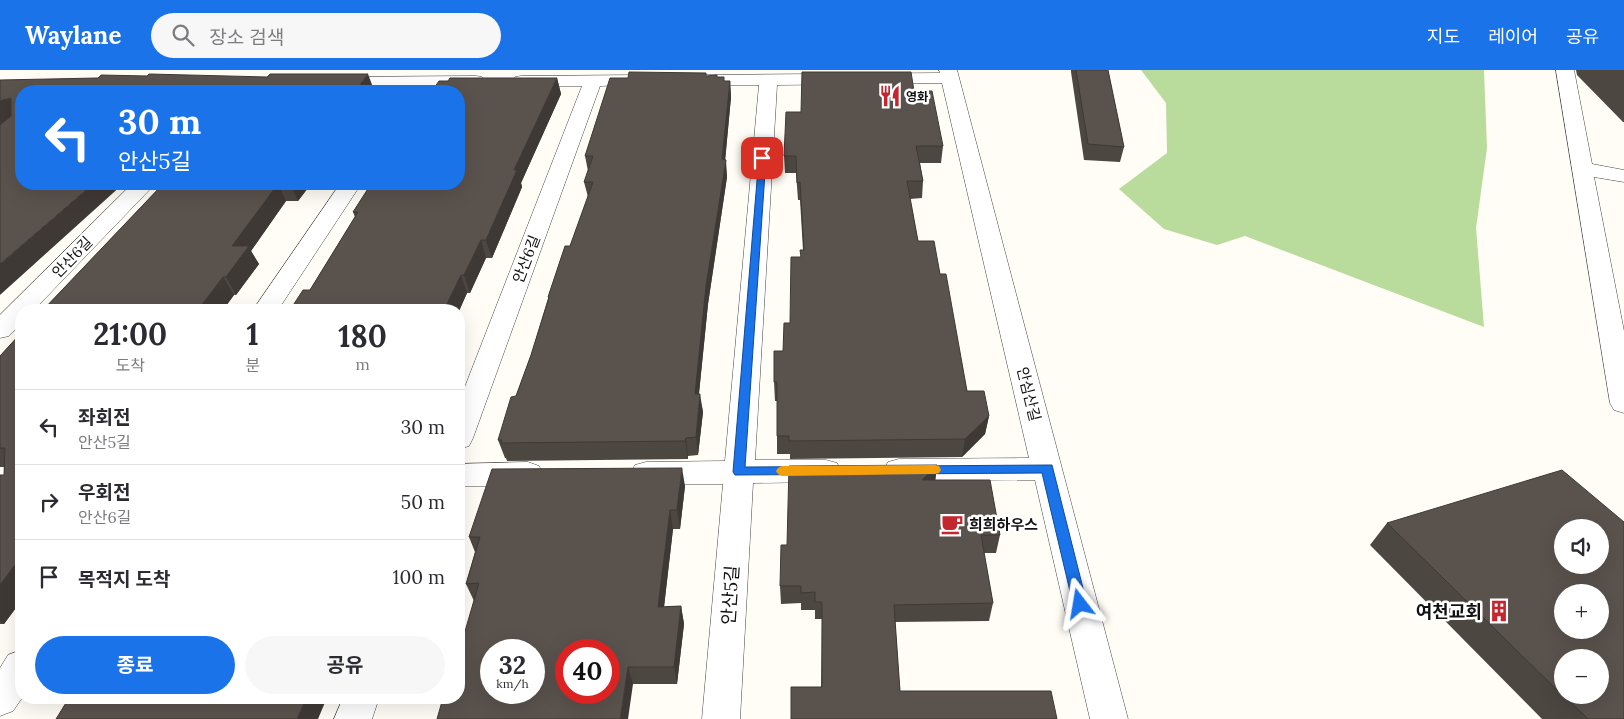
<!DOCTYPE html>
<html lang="ko">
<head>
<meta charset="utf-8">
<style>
	body { margin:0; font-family:Lora,"Noto Sans KR",serif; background:#f7f7f7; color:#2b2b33; height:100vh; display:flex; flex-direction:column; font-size:19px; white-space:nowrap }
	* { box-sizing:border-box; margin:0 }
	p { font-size:16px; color:#7c7c81 }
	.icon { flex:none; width:28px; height:28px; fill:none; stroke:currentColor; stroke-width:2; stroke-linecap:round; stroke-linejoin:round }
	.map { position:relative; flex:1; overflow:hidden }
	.details { position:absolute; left:15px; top:234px; width:450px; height:400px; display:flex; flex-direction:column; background:#fff; border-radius:20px; box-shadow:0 5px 20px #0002 }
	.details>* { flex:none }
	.guide { position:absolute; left:15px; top:15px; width:450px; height:105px; border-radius:20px; box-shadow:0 5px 20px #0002; background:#1a73e8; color:#fff; overflow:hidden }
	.buttons { position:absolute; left:1554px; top:449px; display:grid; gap:10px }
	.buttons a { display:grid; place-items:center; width:55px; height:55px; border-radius:50%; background:#fff; box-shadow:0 5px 20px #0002; font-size:25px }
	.speed { position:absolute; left:480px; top:569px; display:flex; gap:10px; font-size:25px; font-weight:700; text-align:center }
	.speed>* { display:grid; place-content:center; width:65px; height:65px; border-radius:50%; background:#fff; box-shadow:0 5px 20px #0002; line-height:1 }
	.speed small { font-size:12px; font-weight:400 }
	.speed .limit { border:8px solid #d22; background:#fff; color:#111 }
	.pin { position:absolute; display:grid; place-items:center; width:42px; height:42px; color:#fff; margin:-21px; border-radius:10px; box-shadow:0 2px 8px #0006 }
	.me { position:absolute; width:55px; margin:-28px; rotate:346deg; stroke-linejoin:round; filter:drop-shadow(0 0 4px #0008) }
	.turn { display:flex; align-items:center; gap:18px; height:105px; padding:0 20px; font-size:22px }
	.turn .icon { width:65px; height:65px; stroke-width:2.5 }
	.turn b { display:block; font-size:35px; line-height:42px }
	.eta { display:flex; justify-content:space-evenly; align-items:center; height:85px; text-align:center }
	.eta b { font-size:30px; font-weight:700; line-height:35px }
	.cta { display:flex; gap:10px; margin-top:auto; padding:10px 20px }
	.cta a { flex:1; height:58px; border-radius:30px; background:#1a73e8; color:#fff; font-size:20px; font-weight:700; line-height:58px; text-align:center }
	.cta a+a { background:#f7f7f7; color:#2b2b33 }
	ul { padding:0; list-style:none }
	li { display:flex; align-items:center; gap:15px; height:75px; padding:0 20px; border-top:1px solid #e1e1e2 }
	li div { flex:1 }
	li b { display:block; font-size:19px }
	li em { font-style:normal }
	header { display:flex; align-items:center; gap:30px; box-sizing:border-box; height:70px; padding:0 25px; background:#1a73e8; color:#fff }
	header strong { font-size:24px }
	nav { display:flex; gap:28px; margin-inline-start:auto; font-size:18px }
	.search { width:350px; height:45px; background:#f7f7f7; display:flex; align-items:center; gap:12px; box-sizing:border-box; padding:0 18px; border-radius:28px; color:#7c7c81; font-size:19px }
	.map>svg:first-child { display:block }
</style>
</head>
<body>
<header>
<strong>Waylane</strong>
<div class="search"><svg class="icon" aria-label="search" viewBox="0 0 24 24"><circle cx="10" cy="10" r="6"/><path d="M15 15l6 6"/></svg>장소 검색</div>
<nav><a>지도</a><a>레이어</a><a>공유</a></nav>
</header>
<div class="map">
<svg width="1624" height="649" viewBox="0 0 1624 649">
	<rect width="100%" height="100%" fill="#fffdf5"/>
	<path fill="#b9dc9c" d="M1141 0H1484L1487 78 1476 158 1484 257 1245 166 1217 175 1164 159 1119 119 1167 83 1166 33Z"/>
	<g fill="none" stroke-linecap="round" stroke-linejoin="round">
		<g stroke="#444" stroke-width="1">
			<path id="minor" d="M939 0H957L1128 649H1090L1035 410 899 411 888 408 884 400 888 392 899 389 1029 388 942 13 777 15 755 390H826L837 393 841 401 837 409 826 412 753 413 740 649H702L723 414H646L635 411 631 403 635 395 646 392 725 391 759 15H686L680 14 677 10 680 6 686 5 940 3Z
				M1556 0H1574L1592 94 1624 100V112L1594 107 1624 261V343L1614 340 1610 333Z
				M646 5 652 6 655 10 652 14 600 16 473 368 469 376 459 379V332L582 16H521L515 15 512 11 515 7 521 6Z
				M476 6 482 7 485 11 482 15 334 17 328 16 325 12 328 8 334 7Z
				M132 114H155L34 240H21V253L9 266 0 268V245Z
				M340 114H361L278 240H253Z
				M528 392 539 396 543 404 539 412 528 416H459V394Z
				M21 580 22 628 13 641 0 646V598L8 585Z
				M343 628H379L372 649H334Z"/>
		</g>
		<use href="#minor" fill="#fff" fill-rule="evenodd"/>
	</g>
	<path fill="#4d4742" d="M1071 0H1108L1124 77 1120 92 1084 90 1071 2Z
		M1576 0H1624V52H1623L1577 5Z
		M706 6 718 7 725 11H730L731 27 725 90 727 107 708 234 699 324 703 342 698 385 688 386V389L507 391 506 388H505L498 370 516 326 531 285 548 229V227L570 176 588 127 584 112 588 101 585 86Z
		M557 8 561 24 521 113 522 117 492 188H486L470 223H467L459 241V240L310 220 355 147 353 142Z
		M914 21 943 76 941 93H920L923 111 922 128 910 129 918 171 940 204 967 321 989 346 985 364 962 387 790 389V384H777V331H775L774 312 783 281 790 253 801 187 803 180 800 130H798L796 103H785L784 86 801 42Z
		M163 114H311L298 131H286L251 181 259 194 236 225H234L223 240H43Z
		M21 263V531L4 554H0V405H4V397H0V286Z
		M937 395 935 410 1000 465 996 483H984L993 533 989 551 895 552 900 621 1057 649 821 617 822 549H815V540H801V533L781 534 780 516 787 475Z
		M685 416 680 459H673L664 537 681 536 684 554 677 614H633L459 628 474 531 466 514 475 482 469 467Z
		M1387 453 1624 649H1542L1370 475Z"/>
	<path fill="#3f3936" d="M368 4 374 20 373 21H355Z
		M557 8 561 24 521 113 522 117 492 188 486 170 514 100Z
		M730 11 731 27 724 103 726 90 727 107 708 234 697 342 695 324 706 216 722 89Z
		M11 28 21 43 0 57V31L2 30Z
		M93 114H123L0 225V194Z
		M278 114 286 131 251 181 259 194 236 225 226 207 232 176Z
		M290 114H311L298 131Z
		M481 170 486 188 470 223 464 205Z
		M461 205 467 223 459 241V240H444Z
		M223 207 234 225 223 240H198Z
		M700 324 703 342 698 385 696 367Z
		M989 346 985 364 962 387 965 369Z
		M686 368 688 386V389L685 371Z
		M937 395 935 414 922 410Z
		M682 398 685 416 680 459 677 440Z
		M670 440 673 459 662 554 658 537Z
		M21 487V531L4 554 0 551V515Z
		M681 536 684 554 677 614 674 597Z
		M628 597 633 614 628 649H620Z
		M306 628H324L326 630 318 649H297Z"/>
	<path fill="#5a524d" stroke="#3f3936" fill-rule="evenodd" d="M1076 0H1108L1124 77 1088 74Z
		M629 2 706 3V6L717 5V7H724V11H730L722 89 726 90 706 216 695 324H700L696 367 686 368 685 371 501 373 502 370H498L511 327 516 326 531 285 549 227H548L565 176H570L593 112H584L593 86H585L610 8H628Z
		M802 2H911L914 21H932L943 76H916L923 111H907L918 171H934L940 204H946L967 321H984L989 346 965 369 789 371V366H777V312H774V281H783L784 253H790L791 187H801L800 180H804L800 112 797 113 796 86H784L786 42H801Z
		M149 4 267 7 270 4H368L355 21H21V114H93L0 194V55L11 46V28L2 30 0 31V10L98 8 101 5 147 6Z
		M450 8H557L514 100H517L486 170H481L464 205H461L444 240H290L303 220H310L358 142H353L371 114H459V21H432L439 11H448Z
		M163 114H278L232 176H249L226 207H223L198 240H43Z
		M21 263V487L0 515V405H4L5 378H0V286Z
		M937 395 922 410H990L1000 465H981L993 533 894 535 900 621H1051L1057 649H791V617H822V532H815V522L801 523V516H780L781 475H787L789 396Z
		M682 398 677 440H670L658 537 681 536 674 597H628L620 649H437L443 628H459V582L479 513 466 514 480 467H469L492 399ZM491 580H534V622H491ZM566 580H609V622H566Z
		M1562 400 1624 452V649H1588L1563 625H1600V588H1562V625L1387 453ZM1562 458H1600V495H1562ZM1562 522H1600V560H1562Z
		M69 628H306L297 649H56Z"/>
	<path fill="#1a73e8" stroke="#114b97" d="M759 86 766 88 745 397 1052 395 1087 534 1085 538 1080 540 1075 538 1073 534 1042 403 735 405 733 402Z"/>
	<path fill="#f59e0b" d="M935 395 939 396 941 400 939 403 935 404 782 406 778 404 776 401 778 398 782 396Z"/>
	<defs>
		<g id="restaurant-bare" transform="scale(1.725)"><path d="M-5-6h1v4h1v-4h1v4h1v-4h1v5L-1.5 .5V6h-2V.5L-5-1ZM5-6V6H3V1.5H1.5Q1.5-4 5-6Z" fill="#c4262e" stroke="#fff" stroke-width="2.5" paint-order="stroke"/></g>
		<g id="cafe-bare" transform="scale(1.725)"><path d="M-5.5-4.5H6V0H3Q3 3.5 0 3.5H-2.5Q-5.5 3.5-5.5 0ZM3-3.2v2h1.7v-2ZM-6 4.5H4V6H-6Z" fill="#c4262e" stroke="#fff" stroke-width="2.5" paint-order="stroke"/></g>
		<g id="building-bare" transform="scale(1.725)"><path d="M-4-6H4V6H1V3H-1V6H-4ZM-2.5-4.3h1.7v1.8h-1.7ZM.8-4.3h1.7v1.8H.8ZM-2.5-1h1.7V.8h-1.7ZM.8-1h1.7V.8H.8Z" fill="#c4262e" stroke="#fff" stroke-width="2.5" paint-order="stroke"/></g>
	</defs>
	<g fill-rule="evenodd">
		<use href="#restaurant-bare" x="890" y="26"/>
		<use href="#cafe-bare" x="952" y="454"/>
		<use href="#building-bare" x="1499" y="541"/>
	</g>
	<g text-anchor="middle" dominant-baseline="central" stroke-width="5" stroke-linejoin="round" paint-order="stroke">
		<g font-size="12" font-weight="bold" fill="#111" stroke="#fff" text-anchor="start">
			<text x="906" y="26">영화</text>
		</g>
		<g font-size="15" fill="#111" stroke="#fff">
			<text transform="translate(72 187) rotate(-46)">안산6길</text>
			<text transform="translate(526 189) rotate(-69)">안산6길</text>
			<text transform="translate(1029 324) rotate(76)">안심산길</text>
		</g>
		<g font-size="15" font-weight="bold" fill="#111" stroke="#fff" text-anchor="start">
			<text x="969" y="454">희희하우스</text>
		</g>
		<g font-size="18" fill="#111" stroke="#fff">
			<text transform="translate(730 525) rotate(-86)">안산5길</text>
		</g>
		<g font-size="18" font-weight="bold" fill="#111" stroke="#fff" text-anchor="end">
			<text x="1482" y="541">여천교회</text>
		</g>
	</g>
</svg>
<div class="buttons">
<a><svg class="icon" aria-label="sound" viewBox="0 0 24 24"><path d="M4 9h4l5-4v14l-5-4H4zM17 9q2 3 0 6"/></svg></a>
<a>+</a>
<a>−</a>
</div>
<div class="speed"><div>32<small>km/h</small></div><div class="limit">40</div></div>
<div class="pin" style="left:762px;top:88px;background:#d93025"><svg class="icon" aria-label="arrive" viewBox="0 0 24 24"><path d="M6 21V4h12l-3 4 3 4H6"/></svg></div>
<svg class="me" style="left:1080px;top:534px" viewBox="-20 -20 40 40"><path d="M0-17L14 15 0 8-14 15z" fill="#1a73e8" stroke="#fff" stroke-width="4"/></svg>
<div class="guide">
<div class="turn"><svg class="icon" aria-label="left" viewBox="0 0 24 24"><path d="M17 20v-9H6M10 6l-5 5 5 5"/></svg><div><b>30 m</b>안산5길</div></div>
</div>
<section class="details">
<div class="eta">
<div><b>21:00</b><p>도착</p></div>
<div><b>1</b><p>분</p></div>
<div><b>180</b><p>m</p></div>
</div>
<ul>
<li><svg class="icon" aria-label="left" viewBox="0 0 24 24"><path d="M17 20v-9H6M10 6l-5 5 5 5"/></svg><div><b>좌회전</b><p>안산5길</p></div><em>30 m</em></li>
<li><svg class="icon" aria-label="right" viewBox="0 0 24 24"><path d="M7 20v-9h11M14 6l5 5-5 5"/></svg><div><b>우회전</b><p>안산6길</p></div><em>50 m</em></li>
<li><svg class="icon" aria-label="arrive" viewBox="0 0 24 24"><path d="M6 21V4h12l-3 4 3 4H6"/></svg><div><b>목적지 도착</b></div><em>100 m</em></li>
</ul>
<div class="cta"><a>종료</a><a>공유</a></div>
</section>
</div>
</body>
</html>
